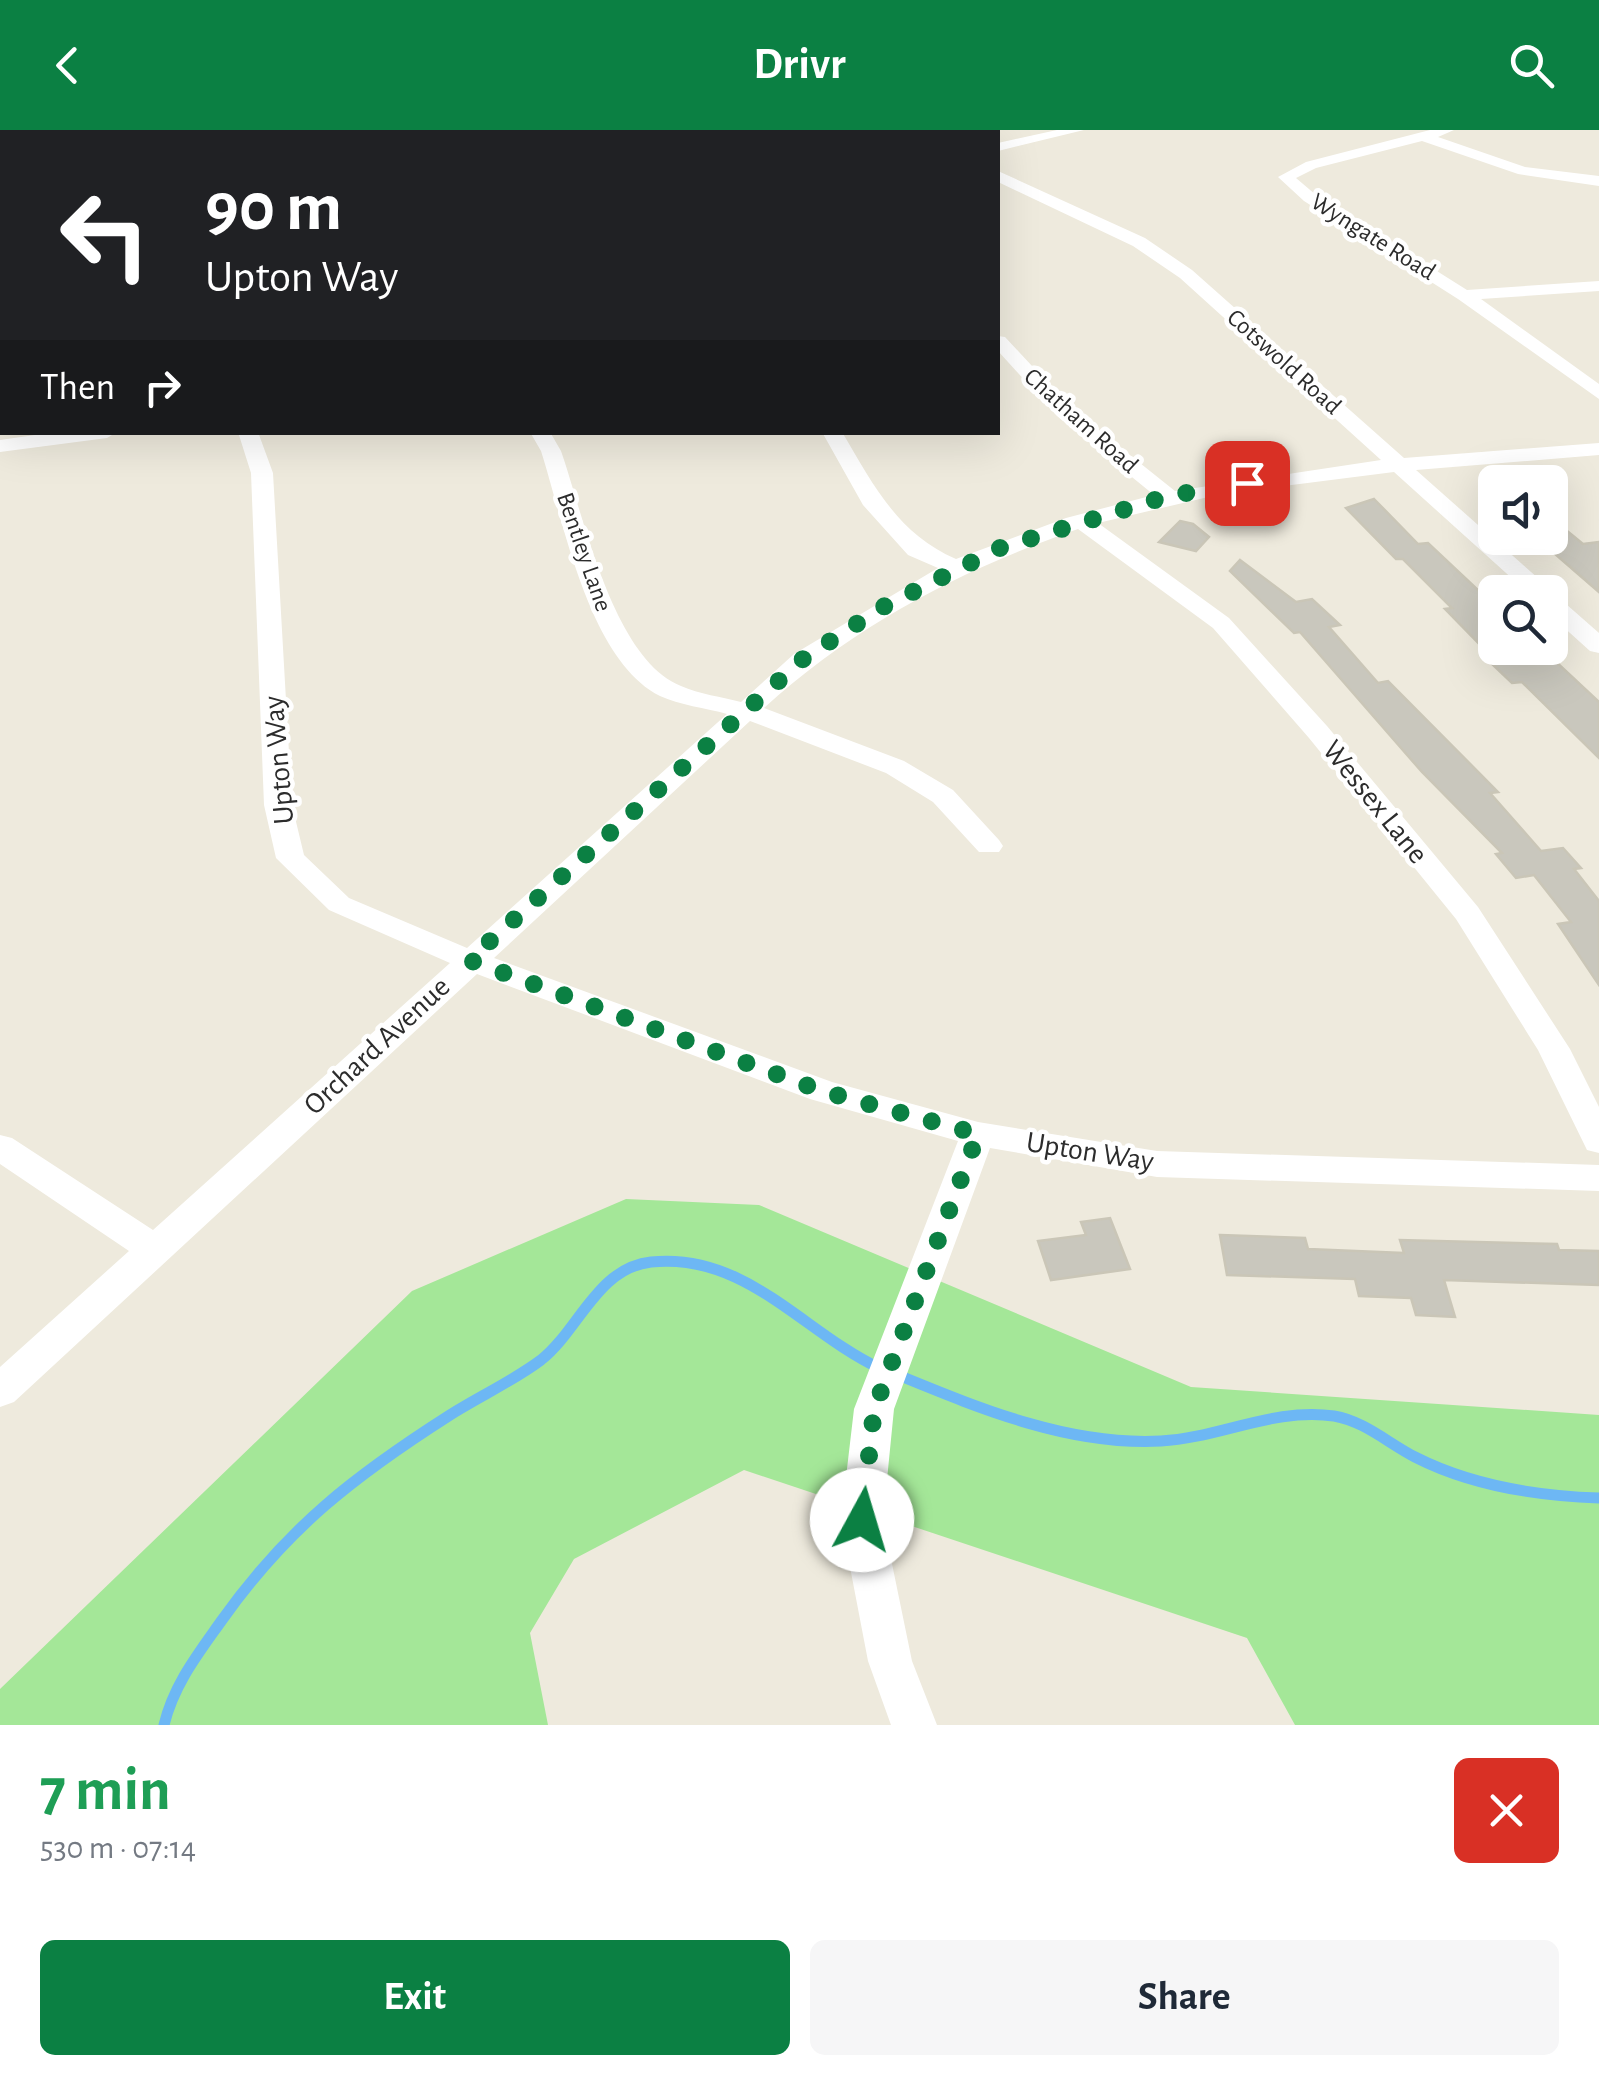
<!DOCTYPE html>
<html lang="en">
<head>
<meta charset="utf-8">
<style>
	body { margin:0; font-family:"Alegreya Sans",sans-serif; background:#f6f6f7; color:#1f2937; height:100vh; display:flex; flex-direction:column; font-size:38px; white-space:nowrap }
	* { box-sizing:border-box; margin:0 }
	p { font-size:32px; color:#747a83 }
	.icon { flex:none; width:55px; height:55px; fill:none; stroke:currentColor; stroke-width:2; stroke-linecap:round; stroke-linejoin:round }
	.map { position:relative; height:1595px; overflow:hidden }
	.drawer { display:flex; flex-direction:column; background:#fff; flex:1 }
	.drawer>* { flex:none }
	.hud { position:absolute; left:0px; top:0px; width:1000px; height:305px; box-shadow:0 10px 40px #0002; background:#202124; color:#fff; overflow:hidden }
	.buttons { position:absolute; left:1478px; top:335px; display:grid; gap:20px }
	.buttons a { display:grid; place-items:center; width:90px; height:90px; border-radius:15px; background:#fff; box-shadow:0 10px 40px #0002; font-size:50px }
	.pin { position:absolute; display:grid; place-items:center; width:85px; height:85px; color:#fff; margin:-42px; border-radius:20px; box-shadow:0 5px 15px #0006 }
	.me { position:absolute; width:110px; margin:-55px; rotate:6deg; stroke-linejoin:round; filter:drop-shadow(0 0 8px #0008) }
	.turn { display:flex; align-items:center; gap:35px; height:210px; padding:0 40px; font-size:45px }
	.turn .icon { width:130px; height:130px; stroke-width:2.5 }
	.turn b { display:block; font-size:70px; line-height:85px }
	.then { display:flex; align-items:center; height:95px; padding:0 40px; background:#0003; gap:20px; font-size:38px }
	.round { display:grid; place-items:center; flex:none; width:105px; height:105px; border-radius:15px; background:#f6f6f7 }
	.headline { display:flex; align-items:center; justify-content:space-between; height:170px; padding:0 40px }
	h1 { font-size:60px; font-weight:600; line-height:75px; color:#1e9e55 }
	.action { display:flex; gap:20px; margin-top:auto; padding:20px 40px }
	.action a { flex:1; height:115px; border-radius:15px; background:#0b8043; color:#fff; font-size:40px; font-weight:600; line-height:115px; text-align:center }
	.action a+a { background:#f6f6f7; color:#1f2937 }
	header { display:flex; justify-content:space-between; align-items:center; height:130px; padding:0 40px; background:#0b8043; color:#fff; font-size:45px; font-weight:600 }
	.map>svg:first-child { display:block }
</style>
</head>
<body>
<header><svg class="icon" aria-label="back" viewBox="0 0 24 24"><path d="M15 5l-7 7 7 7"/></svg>Drivr<svg class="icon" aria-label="search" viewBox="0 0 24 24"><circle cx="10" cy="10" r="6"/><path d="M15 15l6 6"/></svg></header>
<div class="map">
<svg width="1599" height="1595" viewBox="0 0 1599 1595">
	<rect width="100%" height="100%" fill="#eeeadd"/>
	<path fill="#a4e798" d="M626 1069 759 1075 1191 1257 1599 1285V1595H1295L1247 1508 744 1340 574 1429 530 1503 548 1595H0V1559L412 1161Z"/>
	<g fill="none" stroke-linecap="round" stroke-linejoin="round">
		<path stroke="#6db7f4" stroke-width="11" d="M898 1245C981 1279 1070 1316 1161 1311 1219 1308 1275 1277 1334 1286 1364 1291 1388 1313 1415 1327 1470 1355 1538 1366 1599 1368
			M164 1595C174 1554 198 1524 222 1490 288 1397 356 1345 450 1285 480 1266 513 1251 541 1230 579 1200 597 1138 651 1132 745 1122 803 1202 879 1238"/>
	</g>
	<path fill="#c9c7bd" stroke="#cac6b7" stroke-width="2.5" d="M1374 369 1418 414 1428 413 1495 476V522L1532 518 1545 529 1552 528 1599 572V628L1522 552 1512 553 1490 532 1496 531 1445 479 1452 478 1403 429H1396L1346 378Z
		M1550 387 1583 414 1599 412V462L1540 411 1550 410Z
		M1180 391 1193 394 1209 407 1196 421 1159 412Z
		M1240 430 1296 472 1312 469 1340 495 1329 497 1378 553 1388 551 1498 662 1490 663 1541 721 1563 718 1581 738 1574 739 1599 771V855L1558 794 1571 792 1534 745 1516 748 1496 724 1502 723 1422 642 1300 502 1294 503 1230 441Z
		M1110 1088 1130 1139 1051 1150 1038 1111 1086 1105 1081 1092Z
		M1220 1105 1305 1108 1308 1119 1404 1123 1400 1110 1557 1114 1559 1120 1599 1121V1155L1444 1150 1455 1187 1416 1185 1411 1168 1359 1166 1355 1149 1227 1145Z"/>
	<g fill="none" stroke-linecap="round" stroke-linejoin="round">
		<path fill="#fff" fill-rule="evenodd" d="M648 0H666L667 2H650Z
			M1057 0H1084L998 21V13Z
			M1430 0H1454L1438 7 1525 37 1599 46V56L1518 44 1422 11 1316 38 1296 48 1316 65 1467 160 1599 151V161L1481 169 1599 254V269L1458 169 1304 71 1278 47 1306 32Z
			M998 41 1145 108 1192 140 1404 328 1599 313V325L1416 340 1548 457 1552 462 1550 464 1527 462 1394 342 1221 364 1098 393 1229 488 1327 596 1478 777 1570 919 1599 977V1023L1587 1020 1538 920 1456 789 1309 608 1213 498 1078 399C961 440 856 494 764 578L904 631 953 660 999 710 1003 716 999 722H979L933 672 886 643 750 591 494 828 832 952 978 992 1157 1021 1599 1035V1061L1157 1047 990 1018 894 1279 883 1390 912 1531 937 1595H891L868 1531 841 1390 854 1279 958 1011 810 969 477 844 14 1272 0 1277V1237L129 1121 0 1034V1005L12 1008 153 1100 450 833 329 780 276 728 264 675 251 343 238 302H258L273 343 292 675 304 725 349 768 467 818 727 584C706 578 679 575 660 566 589 530 564 393 541 321L530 302H550L561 321C584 387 613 529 681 556 699 564 722 567 741 572L794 524 938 438 908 425 863 375 822 302H842C874 356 898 404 956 429L1066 388 1154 365 1057 286 998 221V206L1005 207 1071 278 1175 361 1381 330 1180 148 1133 116 998 52Z
			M2 202V214L0 215V203Z
			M56 302H117L107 308 0 322V310Z
			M1550 465 1558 467 1599 503V523L1590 521 1550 485Z"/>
	</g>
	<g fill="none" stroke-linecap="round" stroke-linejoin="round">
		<path stroke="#0b8043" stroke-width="18" stroke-dasharray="0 32.4" d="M862 1390 874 1280 978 1004 822 961 469 830 803 529 881 478 1000 418 1168 366 1247 353"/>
	</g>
	<g text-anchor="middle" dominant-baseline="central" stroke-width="9" stroke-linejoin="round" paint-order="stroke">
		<g font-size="25" fill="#2c2c2c" stroke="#fff">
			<text transform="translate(1373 107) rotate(32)">Wyngate Road</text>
			<text transform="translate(1284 232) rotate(42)">Cotswold Road</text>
			<text transform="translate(1081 291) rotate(42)">Chatham Road</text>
			<text transform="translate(584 422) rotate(71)">Bentley Lane</text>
		</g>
		<g font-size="30" fill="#2c2c2c" stroke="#fff">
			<text transform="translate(279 630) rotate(-95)">Upton Way</text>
			<text transform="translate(1375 672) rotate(51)">Wessex Lane</text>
			<text transform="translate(377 916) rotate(-43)">Orchard Avenue</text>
			<text transform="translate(1090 1022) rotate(9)">Upton Way</text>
		</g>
	</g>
</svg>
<div class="buttons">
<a><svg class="icon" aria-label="sound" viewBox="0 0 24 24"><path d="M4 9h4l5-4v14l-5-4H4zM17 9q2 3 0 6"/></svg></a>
<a><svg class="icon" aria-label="search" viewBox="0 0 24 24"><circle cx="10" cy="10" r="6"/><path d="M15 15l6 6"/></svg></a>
</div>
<div class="pin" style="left:1247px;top:353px;background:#d93025"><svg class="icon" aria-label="arrive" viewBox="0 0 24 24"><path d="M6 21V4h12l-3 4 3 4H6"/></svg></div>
<svg class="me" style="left:862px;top:1390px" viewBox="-20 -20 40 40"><circle r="19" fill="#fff"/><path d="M0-13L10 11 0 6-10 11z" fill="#0b8043"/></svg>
<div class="hud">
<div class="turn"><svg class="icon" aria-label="left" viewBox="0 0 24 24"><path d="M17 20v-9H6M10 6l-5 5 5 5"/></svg><div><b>90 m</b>Upton Way</div></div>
<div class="then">Then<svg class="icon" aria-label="right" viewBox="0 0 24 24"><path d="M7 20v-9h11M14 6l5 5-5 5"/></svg></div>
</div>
</div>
<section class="drawer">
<div class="headline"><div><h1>7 min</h1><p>530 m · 07:14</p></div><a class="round" style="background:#d93025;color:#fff"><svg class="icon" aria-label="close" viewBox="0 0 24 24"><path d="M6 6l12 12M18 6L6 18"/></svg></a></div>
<div class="action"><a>Exit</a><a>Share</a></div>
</section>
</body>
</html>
